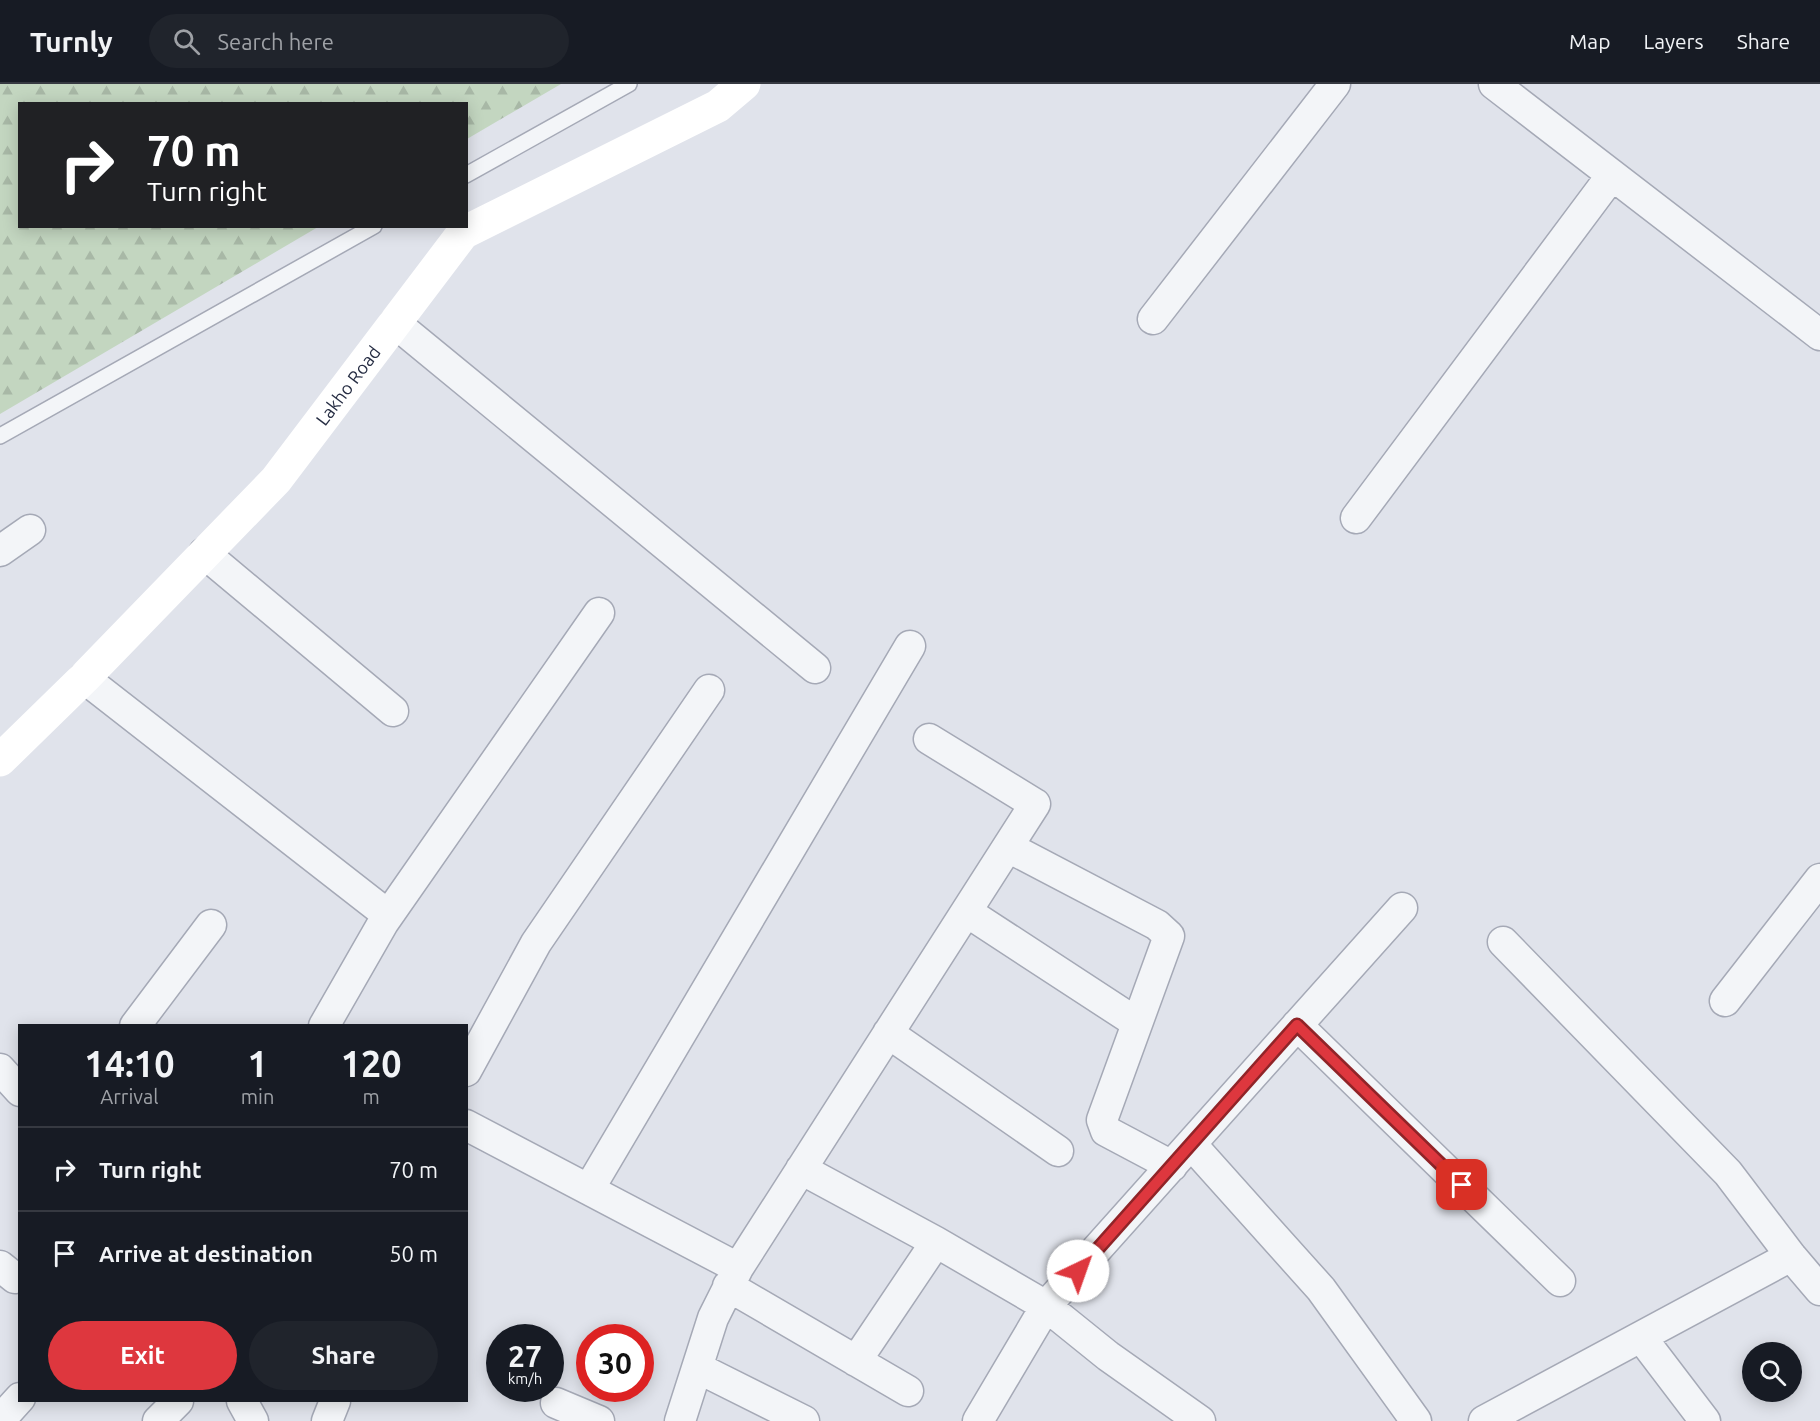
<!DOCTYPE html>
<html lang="en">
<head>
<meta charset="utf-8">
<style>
	body { margin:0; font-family:Ubuntu,sans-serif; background:#20242c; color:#f1f3f6; height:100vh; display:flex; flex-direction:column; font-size:22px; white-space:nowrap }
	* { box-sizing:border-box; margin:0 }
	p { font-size:20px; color:#9ea1a6 }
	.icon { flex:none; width:33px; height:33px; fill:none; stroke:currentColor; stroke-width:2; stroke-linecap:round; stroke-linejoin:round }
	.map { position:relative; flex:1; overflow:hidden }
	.details { position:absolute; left:18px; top:940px; width:450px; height:378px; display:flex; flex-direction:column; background:#171b24; border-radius:0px; box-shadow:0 3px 15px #0003 }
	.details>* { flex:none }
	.guide { position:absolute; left:18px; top:18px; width:450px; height:126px; border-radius:0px; box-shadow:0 3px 15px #0003; background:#202124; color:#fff; overflow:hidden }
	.controls { position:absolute; left:1742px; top:1258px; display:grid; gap:12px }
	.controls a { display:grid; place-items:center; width:60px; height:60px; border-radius:50%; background:#171b24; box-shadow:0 3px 15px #0003; font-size:30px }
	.speed { position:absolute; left:486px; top:1240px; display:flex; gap:12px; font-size:30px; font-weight:700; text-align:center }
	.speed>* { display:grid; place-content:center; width:78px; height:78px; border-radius:50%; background:#171b24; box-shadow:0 3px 15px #0003; line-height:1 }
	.speed small { font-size:15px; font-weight:400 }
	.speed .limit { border:9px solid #d22; background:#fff; color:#111 }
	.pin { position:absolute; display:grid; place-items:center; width:51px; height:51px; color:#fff; margin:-26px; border-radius:12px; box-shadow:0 3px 9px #0006 }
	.me { position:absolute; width:66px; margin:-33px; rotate:42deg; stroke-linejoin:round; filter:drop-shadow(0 0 4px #0008) }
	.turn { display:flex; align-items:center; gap:21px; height:126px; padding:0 30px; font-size:27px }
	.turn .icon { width:78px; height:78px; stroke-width:2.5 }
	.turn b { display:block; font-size:42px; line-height:51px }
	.eta { display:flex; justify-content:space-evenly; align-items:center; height:102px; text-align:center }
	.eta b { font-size:36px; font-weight:700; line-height:42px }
	.button { display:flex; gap:12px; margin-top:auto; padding:12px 30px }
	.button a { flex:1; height:69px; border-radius:36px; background:#de373e; color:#fff; font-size:24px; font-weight:700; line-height:69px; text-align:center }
	.button a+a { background:#20242c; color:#f1f3f6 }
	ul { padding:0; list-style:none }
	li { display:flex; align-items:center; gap:18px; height:84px; padding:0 30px; border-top:2px solid #363941 }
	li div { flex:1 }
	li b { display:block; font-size:22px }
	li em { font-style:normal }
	header { display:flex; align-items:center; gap:36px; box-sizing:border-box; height:84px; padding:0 30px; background:#171b24; border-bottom:2px solid #363941 }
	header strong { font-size:28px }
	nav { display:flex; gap:33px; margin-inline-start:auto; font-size:21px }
	.search { width:420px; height:54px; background:#20242c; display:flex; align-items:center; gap:15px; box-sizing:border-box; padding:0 21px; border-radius:33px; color:#9ea1a6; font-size:22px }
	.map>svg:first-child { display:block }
</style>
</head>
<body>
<header>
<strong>Turnly</strong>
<div class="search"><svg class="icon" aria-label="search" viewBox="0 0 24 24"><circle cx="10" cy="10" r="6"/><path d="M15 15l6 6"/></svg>Search here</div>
<nav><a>Map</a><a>Layers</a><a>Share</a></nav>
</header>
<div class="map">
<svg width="1820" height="1337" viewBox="0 0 1820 1337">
	<defs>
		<pattern id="forest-firs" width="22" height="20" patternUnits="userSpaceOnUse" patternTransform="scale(1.5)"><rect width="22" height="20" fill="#c3d6c0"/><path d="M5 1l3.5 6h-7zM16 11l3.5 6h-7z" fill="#a8b8a6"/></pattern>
	</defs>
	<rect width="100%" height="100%" fill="#e0e3eb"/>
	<path fill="url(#forest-firs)" d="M0 0H561L467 55 466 20H20V142L318 143 0 330Z"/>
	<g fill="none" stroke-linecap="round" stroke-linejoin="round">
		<g stroke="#a5a9b6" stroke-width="18">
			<path id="lane" d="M466 91 629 0
				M0 352 374 142"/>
		</g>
		<g stroke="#a5a9b6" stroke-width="33">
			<path id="street" d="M1494 0 1820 251
				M1153 235 1335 0
				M395 239 815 584
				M1356 434 1612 91
				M0 467 30 446
				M204 469 393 627
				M84 594 388 831
				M1008 763 1157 841 1169 852 1102 1036 1106 1047 1172 1082
				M967 828 1137 939
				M1503 858 1728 1089 1791 1172 1820 1206
				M1725 917 1820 795
				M1297 941 1560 1197
				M135 942 211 841
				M324 942 383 839 599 529
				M888 949 1058 1067
				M0 985 20 1007
				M466 987 536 859 709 606
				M466 1041 738 1184
				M1191 1060 1321 1205 1416 1337
				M801 1085 936 1158 1046 1222 1108 1272 1200 1337
				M589 1105 910 562
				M0 1182 15 1194
				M728 1202 908 1307
				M1641 1253 1705 1337
				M856 1277 936 1158
				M698 1284 804 1337
				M242 1317 253 1337
				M556 1319 599 1337
				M0 1336 20 1314
				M158 1337 178 1317
				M327 1337 335 1317
				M680 1337 713 1234 738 1184 1035 720 929 655
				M978 1337 1046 1222 1402 824
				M1484 1337 1791 1172"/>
		</g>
		<use href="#lane" stroke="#f3f5f8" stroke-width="15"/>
		<use href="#street" stroke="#f3f5f8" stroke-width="30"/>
		<path stroke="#fff" stroke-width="33" id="s1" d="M0 676 84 594 276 396 463 149 718 22 744 0"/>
	</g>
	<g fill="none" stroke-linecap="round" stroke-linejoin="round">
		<g stroke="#902428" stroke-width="15">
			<path id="route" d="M1078 1187 1297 941 1462 1101"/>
		</g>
		<use href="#route" stroke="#de373e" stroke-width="10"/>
	</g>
	<g text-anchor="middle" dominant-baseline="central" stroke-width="6" stroke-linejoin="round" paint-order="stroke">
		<g font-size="18" fill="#272e44" stroke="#f0f2f8">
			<text stroke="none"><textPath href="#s1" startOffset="512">Lakho Road</textPath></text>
		</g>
	</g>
</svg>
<div class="controls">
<a><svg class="icon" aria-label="search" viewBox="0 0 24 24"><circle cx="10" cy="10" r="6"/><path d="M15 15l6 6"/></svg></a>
</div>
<div class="speed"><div>27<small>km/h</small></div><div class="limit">30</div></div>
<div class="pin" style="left:1462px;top:1101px;background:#d93025"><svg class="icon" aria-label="arrive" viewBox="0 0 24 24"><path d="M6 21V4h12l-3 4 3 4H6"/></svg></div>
<svg class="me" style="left:1078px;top:1187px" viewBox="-20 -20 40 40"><circle r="19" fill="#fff"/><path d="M0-13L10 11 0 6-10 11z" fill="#de373e"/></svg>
<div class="guide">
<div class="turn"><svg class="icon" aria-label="right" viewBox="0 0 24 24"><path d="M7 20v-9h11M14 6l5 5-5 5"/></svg><div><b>70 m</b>Turn right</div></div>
</div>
<section class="details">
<div class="eta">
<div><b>14:10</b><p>Arrival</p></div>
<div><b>1</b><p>min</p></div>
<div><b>120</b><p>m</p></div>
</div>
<ul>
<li><svg class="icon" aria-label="right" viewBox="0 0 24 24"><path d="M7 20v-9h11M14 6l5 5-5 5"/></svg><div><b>Turn right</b></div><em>70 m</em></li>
<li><svg class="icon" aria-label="arrive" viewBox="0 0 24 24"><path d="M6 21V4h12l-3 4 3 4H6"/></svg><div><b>Arrive at destination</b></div><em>50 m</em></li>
</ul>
<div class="button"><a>Exit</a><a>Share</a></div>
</section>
</div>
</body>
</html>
